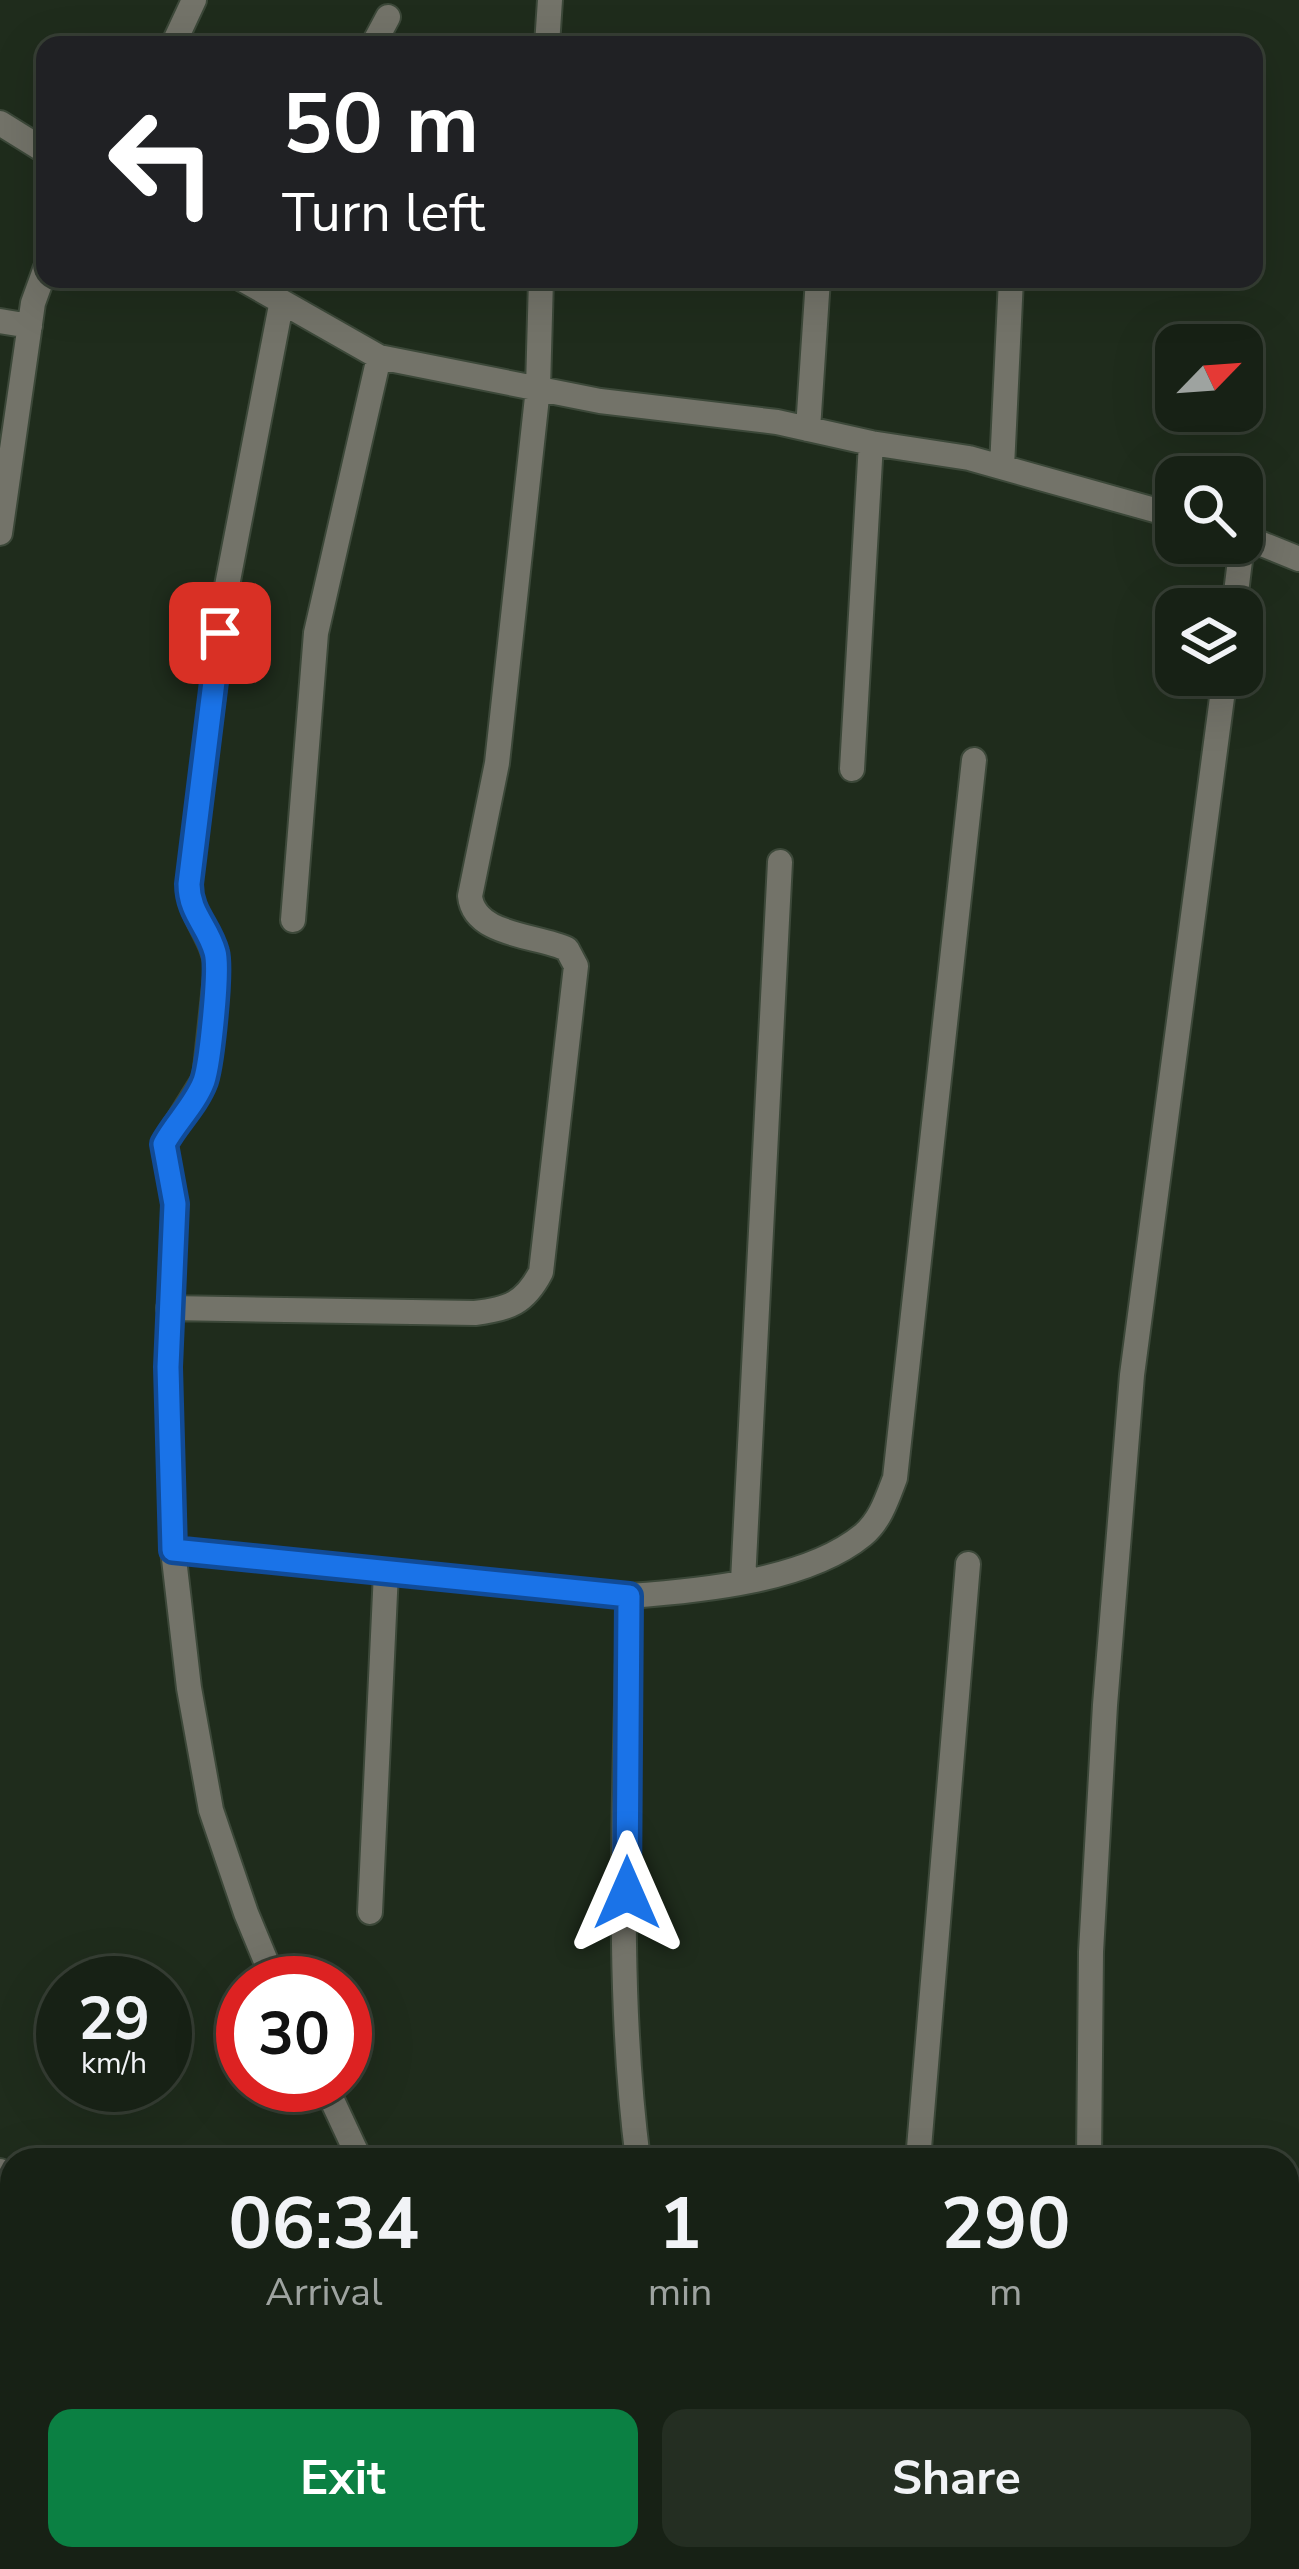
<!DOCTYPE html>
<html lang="en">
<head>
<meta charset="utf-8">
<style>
	body { margin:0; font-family:"Nunito Sans",sans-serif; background:#242e22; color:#f1f3f6; height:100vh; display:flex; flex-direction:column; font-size:45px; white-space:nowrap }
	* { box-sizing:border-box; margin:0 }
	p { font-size:39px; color:#9ea3a0 }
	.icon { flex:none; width:66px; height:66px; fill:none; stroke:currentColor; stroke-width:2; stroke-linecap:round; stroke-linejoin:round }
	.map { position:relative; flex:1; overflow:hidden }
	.drawer { position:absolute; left:0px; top:2148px; width:1299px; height:423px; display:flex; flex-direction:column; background:#172115; border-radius:36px 36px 0 0; box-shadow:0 12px 48px #0002,0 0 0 3px #363e34 }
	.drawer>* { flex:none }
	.hud { position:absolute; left:36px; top:36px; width:1227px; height:252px; border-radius:24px; box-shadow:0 12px 48px #0002,0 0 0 3px #363e34; background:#202124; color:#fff; overflow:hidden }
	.needle { width:78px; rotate:65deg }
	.fabs { position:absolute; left:1155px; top:324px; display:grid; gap:24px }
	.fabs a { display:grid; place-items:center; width:108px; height:108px; border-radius:24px; background:#172115; box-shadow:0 12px 48px #0002,0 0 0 3px #363e34; font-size:60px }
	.speed { position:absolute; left:36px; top:1956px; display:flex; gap:24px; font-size:60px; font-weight:700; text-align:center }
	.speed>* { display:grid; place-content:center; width:156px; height:156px; border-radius:50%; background:#172115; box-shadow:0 12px 48px #0002,0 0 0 3px #363e34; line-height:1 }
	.speed small { font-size:30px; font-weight:400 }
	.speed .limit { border:18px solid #d22; background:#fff; color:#111 }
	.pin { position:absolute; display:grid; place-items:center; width:102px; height:102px; color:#fff; margin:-51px; border-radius:24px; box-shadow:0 6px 18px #0006 }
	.me { position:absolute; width:132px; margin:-66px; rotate:0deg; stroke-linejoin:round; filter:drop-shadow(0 0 9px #0008) }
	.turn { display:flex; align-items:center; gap:42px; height:252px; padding:0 48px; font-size:54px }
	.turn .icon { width:156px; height:156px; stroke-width:2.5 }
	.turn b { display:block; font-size:84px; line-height:102px }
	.eta { display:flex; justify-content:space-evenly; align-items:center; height:204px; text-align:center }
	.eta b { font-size:72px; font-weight:700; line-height:84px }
	.button { display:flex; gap:24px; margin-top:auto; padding:24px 48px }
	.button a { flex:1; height:138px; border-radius:24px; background:#0b8043; color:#fff; font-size:48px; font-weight:700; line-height:138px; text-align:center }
	.button a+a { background:#242e22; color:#f1f3f6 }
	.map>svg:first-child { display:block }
</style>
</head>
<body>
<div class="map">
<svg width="1299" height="2569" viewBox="0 0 1299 2569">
	<rect width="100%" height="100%" fill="#1f2c1c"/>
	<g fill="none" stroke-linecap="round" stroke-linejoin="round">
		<g stroke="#3c4839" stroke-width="28">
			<path id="street" d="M173 45 194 0
				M373 45 388 17
				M547 45 550 0
				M0 123 45 151
				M242 279 379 357 600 401 777 422 871 443 969 458 1176 516
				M0 321 30 326
				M808 429 818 279
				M1002 467 1011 279
				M0 533 33 303 45 270
				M1242 536 1299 559
				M1234 609 1243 536
				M852 769 871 443
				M293 920 316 633 379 357
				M169 1308 475 1313C509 1309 525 1303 541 1272L576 966 567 949C537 935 474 936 470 896L497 763 538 388 541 279
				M173 1550 629 1596C699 1591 807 1581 863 1535 880 1521 887 1499 895 1478L974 760
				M743 1581 780 862
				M629 1596C627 1783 614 1975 638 2160
				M370 1912 386 1572
				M275 1983 246 1913 211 1810 189 1688 173 1550 168 1367 175 1204 164 1144 205 1078 217 967C213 936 189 916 189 884L226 591 281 305
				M325 2085 360 2160
				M918 2160 968 1564
				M1089 2160 1091 1952 1105 1705 1132 1375 1225 675
				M0 2171 12 2208
				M0 2480 12 2397
				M299 2559 336 2569
				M466 2559 468 2569
				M676 2559 677 2569
				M801 2569V2559
				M1043 2569 1044 2559"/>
		</g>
		<use href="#street" stroke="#737369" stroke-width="24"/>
	</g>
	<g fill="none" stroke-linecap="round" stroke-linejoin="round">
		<g stroke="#114b97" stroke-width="30">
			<path id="route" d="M220 633 189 884C189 913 208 926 215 952 220 969 210 1063 204 1081 195 1105 175 1123 164 1144L175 1204 168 1367 173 1550 629 1596 627 1893"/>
		</g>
		<use href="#route" stroke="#1a73e8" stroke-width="21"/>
	</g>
</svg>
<div class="fabs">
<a><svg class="needle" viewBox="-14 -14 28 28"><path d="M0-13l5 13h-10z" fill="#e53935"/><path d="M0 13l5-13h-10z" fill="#9ea3a0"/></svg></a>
<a><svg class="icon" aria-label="search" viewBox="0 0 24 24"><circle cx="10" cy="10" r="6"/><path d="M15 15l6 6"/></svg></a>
<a><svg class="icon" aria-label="layers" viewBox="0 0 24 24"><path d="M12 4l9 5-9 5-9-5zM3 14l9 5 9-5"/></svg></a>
</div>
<div class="speed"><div>29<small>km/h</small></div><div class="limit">30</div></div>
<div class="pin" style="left:220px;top:633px;background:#d93025"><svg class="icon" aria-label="arrive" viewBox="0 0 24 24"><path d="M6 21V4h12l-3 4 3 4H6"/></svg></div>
<svg class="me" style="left:627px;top:1893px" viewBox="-20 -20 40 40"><path d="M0-17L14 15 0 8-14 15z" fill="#1a73e8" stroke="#fff" stroke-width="4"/></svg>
<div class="hud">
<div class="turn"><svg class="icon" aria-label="left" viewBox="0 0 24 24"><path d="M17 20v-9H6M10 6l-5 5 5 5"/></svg><div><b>50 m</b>Turn left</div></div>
</div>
<section class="drawer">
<div class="eta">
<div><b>06:34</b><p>Arrival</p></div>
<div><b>1</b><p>min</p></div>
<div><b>290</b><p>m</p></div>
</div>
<div class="button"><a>Exit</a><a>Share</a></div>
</section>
</div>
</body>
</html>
